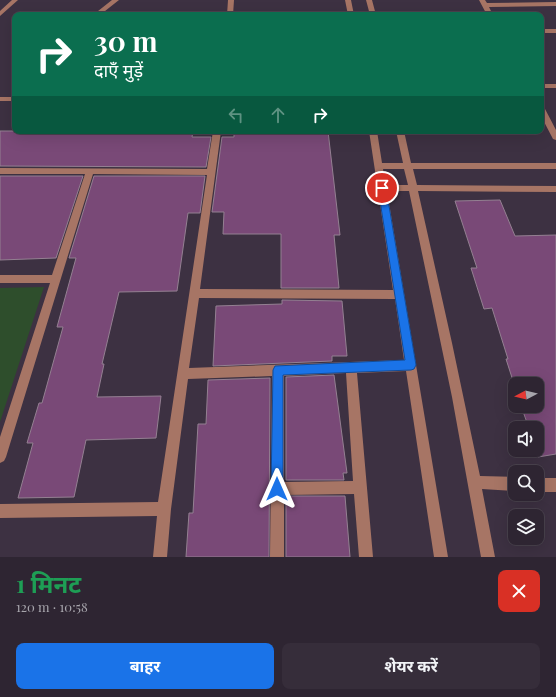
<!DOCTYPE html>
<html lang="hi">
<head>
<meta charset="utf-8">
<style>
	body { margin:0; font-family:"Playfair Display","Noto Sans Devanagari",serif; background:#362d3a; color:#f1f3f6; height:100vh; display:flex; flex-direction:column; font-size:15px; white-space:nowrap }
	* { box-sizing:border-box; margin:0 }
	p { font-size:13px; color:#a7a5ac }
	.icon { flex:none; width:22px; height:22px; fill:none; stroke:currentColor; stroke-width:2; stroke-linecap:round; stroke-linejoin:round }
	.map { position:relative; height:557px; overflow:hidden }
	.panel { display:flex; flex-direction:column; background:#2e2532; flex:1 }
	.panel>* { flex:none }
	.hud { position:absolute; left:12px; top:12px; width:532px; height:122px; border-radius:8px; box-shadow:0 4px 16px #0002,0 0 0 1px #49424d; background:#0b6e4f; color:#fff; overflow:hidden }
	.needle { width:26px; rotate:263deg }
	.controls { position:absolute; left:508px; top:377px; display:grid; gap:8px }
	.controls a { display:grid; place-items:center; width:36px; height:36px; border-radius:8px; background:#2e2532; box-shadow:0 4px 16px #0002,0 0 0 1px #49424d; font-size:20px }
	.pin { position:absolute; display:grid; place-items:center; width:34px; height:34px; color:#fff; margin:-17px; border:2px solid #fff; border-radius:50%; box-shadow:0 1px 4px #0007 }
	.me { position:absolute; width:44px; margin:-22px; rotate:0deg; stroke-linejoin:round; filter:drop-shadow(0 0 3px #0008) }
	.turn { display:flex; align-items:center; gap:14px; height:84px; padding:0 16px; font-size:18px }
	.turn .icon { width:52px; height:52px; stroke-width:2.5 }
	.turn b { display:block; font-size:28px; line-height:34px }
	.lanes { display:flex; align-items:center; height:38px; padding:0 16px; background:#0003; justify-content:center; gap:20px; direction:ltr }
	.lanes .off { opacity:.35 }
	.round { display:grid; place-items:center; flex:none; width:42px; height:42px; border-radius:8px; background:#362d3a }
	.headline { display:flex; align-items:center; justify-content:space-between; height:68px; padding:0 16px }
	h1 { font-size:24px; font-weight:700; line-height:30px; color:#1e9e55 }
	.action { display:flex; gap:8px; margin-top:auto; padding:8px 16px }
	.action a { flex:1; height:46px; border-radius:8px; background:#1a73e8; color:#fff; font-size:16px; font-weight:700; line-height:46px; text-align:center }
	.action a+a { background:#362d3a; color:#f1f3f6 }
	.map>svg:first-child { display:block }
</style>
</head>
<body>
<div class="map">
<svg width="556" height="557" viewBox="0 0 556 557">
	<rect width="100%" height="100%" fill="#3d3142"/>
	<path fill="#2e4e2c" d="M44 287 0 422V288Z"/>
	<path fill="#794977" stroke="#948092" d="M0 131H193L192 137H211L206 167 0 166Z
		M234 131H328L340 235H334L339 288H281V234H223L224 212H212L222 137H234Z
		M0 176H83L56 258 0 260Z
		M94 176H205L200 213H188L177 291 119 292 102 364H104L97 397 161 396 156 438 86 440 74 497 18 498 33 443H27L39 403H42L63 327H57L76 258H69Z
		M500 200 515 236 556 235V454L538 457 536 450 537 428H529L521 406H537V384H515V387L506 359H508L492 308 484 309 471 268H477L455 201Z
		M282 300 342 301 347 356H332V361L213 366 216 306 282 304Z
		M334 375 347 473H343L344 480H286V377Z
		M270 378 269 557H186L189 513H193L198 424H206L208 380Z
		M286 496H345L350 557H286Z"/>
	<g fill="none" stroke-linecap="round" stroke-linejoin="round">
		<path fill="#a77565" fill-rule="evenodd" d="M12 0H18L0 16V11Z
			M112 0H119L100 15H93Z
			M228 0H234L233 15H227Z
			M345 0H351L354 15H348Z
			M366 0H372L376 15H370Z
			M479 0H485L487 3 556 2V6L489 7 493 15H487Z
			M541 29H556V33H541Z
			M541 84H556V88H541Z
			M0 97H15V101H0Z
			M541 107H544L556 130V140L553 139 541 116Z
			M213 131H221L200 289 393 290 369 131H377L382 163H403L396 131H404L411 163H556V169H413L417 185 556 186V192L418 191 452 343 480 476 515 477V491L482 489 495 557H481L452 397 409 191H387L448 557H434L406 371 357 373 373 557H359L354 494 284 495V557H270L272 376 188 379 171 509 167 557H153L157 516 0 518V504L158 502 207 175 93 174 6 457 4 461 0 463V437L50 283H0V275H52L85 174H0V168L207 169ZM383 169H404L408 185H386ZM199 298 395 299 404 360 189 368ZM346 373 353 481 284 482V376Z
			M537 478H556V492H537Z"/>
	</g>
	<path fill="#1a73e8" stroke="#114b97" d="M382 185 386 188 416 365 414 369 411 370 283 375V489L282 493 277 495 273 493 271 489 273 370 275 366 405 360 378 188Z"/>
</svg>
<div class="controls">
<a><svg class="needle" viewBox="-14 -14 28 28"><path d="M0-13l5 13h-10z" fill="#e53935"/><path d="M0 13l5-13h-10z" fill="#a7a5ac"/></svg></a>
<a><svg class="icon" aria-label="sound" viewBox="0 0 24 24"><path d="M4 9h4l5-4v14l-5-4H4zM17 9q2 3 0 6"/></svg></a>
<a><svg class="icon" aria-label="search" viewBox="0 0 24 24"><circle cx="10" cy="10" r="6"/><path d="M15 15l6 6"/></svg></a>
<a><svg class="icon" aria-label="layers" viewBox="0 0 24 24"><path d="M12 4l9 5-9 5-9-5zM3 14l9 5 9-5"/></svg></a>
</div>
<div class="pin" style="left:382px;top:188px;background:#d93025"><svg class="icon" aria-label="arrive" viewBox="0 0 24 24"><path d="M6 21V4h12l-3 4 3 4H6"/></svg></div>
<svg class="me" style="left:277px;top:489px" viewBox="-20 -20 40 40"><path d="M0-17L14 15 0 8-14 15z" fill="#1a73e8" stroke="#fff" stroke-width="4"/></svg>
<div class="hud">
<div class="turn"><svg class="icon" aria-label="right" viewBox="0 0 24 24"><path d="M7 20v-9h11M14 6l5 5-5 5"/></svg><div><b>30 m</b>दाएँ मुड़ें</div></div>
<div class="lanes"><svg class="icon off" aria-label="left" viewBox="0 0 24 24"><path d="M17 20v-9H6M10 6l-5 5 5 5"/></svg><svg class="icon off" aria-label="ahead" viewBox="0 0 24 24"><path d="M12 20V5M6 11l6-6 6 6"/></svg><svg class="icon" aria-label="right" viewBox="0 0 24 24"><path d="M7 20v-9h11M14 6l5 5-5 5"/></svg></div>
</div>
</div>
<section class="panel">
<div class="headline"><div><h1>1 मिनट</h1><p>120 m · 10:58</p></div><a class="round" style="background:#d93025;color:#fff"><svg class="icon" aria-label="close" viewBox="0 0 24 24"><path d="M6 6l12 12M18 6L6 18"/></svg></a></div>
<div class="action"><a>बाहर</a><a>शेयर करें</a></div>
</section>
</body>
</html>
